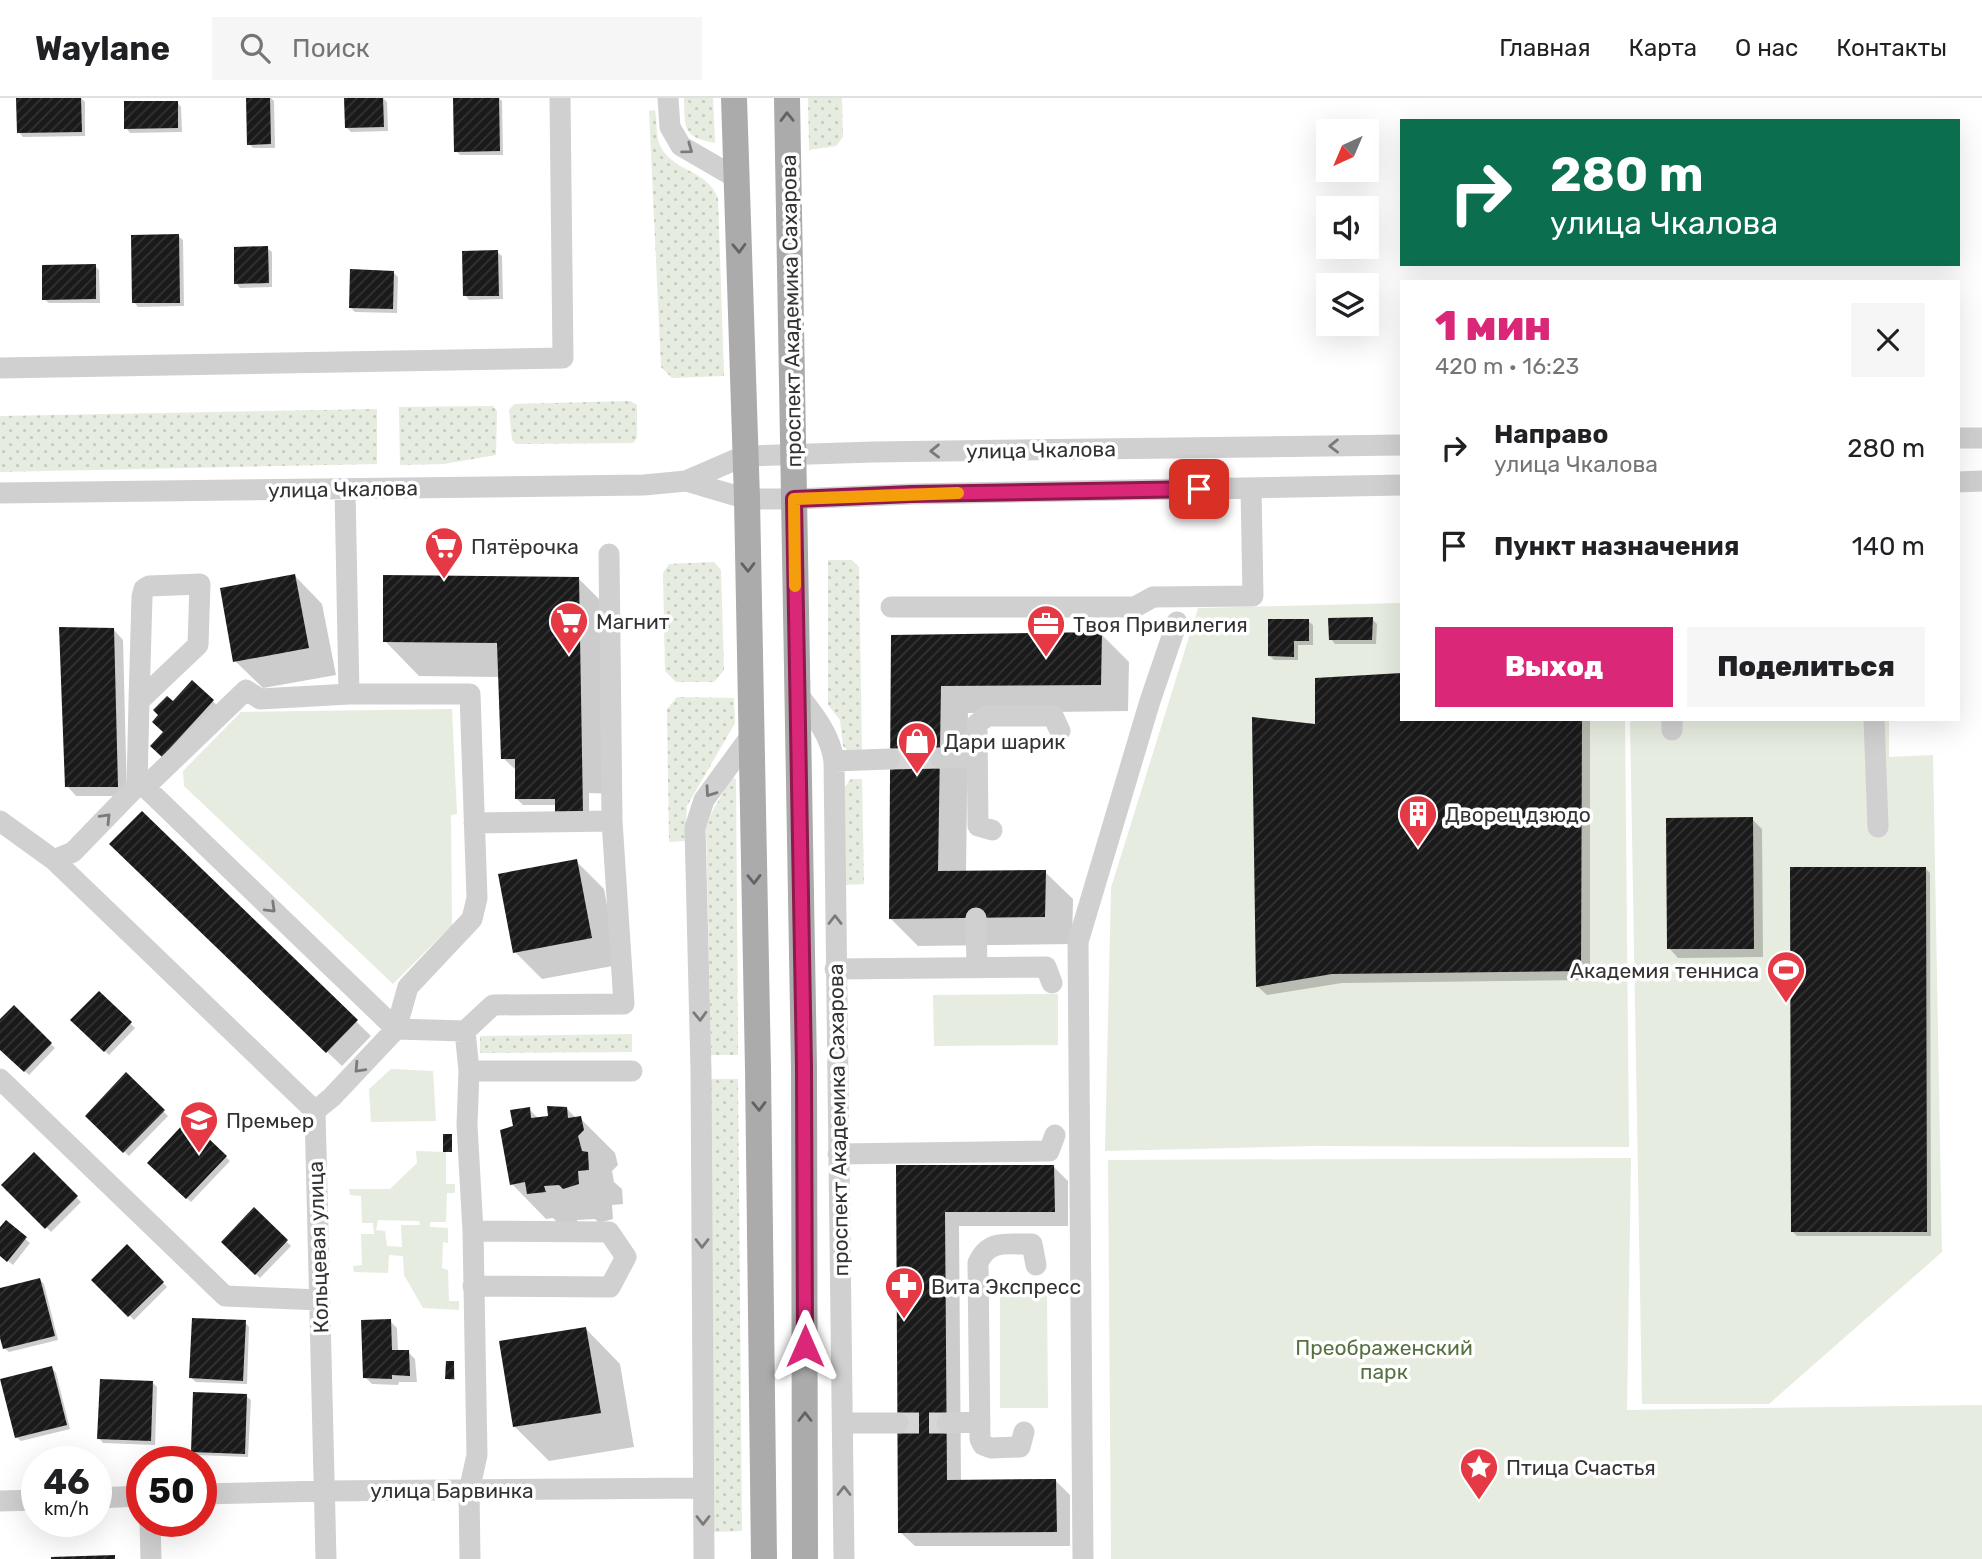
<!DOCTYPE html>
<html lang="ru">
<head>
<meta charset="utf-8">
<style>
	body { margin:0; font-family:Rubik,sans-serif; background:#f6f6f6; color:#202124; height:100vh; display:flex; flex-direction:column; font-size:26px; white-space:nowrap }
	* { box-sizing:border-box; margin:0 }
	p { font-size:23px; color:#757577 }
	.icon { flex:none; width:38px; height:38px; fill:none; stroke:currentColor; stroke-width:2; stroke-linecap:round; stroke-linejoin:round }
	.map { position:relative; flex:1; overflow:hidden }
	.details { position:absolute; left:1400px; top:182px; width:560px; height:441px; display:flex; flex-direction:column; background:#fff; border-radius:0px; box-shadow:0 7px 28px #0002 }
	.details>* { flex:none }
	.guide { position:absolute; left:1400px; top:21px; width:560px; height:147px; border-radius:0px; box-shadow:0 7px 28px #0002; background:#0b6e4f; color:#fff; overflow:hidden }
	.needle { width:46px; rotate:224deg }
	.buttons { position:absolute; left:1316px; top:21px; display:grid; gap:14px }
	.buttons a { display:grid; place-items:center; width:63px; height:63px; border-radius:0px; background:#fff; box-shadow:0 7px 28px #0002; font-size:35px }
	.speed { position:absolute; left:21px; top:1348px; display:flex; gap:14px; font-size:35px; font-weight:700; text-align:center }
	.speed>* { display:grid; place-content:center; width:91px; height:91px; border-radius:50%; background:#fff; box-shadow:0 7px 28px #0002; line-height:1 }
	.speed small { font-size:18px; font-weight:400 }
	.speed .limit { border:10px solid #d22; background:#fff; color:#111 }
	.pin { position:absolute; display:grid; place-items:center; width:60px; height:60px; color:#fff; margin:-30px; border-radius:14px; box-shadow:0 4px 10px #0006 }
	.me { position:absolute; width:77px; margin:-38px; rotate:0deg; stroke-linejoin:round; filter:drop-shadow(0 0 5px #0008) }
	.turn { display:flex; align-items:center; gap:24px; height:147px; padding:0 35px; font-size:32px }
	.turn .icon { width:91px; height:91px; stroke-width:2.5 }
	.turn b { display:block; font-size:49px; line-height:60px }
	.round { display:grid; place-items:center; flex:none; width:74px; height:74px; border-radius:0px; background:#f6f6f6 }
	.summary { display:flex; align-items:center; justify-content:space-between; height:119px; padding:0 35px }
	h1 { font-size:42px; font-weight:800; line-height:52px; color:#db2777 }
	.action { display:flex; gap:14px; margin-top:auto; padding:14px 35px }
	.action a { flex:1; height:80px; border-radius:0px; background:#db2777; color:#fff; font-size:28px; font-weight:800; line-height:80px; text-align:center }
	.action a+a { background:#f6f6f6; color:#202124 }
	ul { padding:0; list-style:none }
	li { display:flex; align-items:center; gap:21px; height:98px; padding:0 35px }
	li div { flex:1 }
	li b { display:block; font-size:26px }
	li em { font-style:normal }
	header { display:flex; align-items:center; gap:42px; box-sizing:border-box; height:98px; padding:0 35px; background:#fff; border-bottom:2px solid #e0e0e0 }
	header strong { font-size:33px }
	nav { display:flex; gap:38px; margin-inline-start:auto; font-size:24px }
	.search { width:490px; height:63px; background:#f6f6f6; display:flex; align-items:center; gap:18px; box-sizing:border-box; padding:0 24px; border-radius:0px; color:#757577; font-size:26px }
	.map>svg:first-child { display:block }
</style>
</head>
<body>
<header>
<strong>Waylane</strong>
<div class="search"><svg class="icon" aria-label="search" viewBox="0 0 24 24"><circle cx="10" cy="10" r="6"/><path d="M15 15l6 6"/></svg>Поиск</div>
<nav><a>Главная</a><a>Карта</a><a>О нас</a><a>Контакты</a></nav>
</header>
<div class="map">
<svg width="1982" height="1461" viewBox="0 0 1982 1461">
	<defs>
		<pattern id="grass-dots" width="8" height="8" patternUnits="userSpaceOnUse" patternTransform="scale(1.75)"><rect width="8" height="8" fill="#e6ecdf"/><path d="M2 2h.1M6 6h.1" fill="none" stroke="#c6cbc0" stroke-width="1.8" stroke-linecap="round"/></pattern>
		<pattern id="building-hatch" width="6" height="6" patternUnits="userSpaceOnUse" patternTransform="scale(1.75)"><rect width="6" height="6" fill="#1a1a1a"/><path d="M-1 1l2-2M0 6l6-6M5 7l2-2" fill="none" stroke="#333"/></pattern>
	</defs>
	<rect width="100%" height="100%" fill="#fff"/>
	<path fill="url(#grass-dots)" d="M684 0H713L715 45C682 39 685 30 684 0Z
		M808 0H842L843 39 836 48 809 52Z
		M655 12C657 22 656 36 659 45 670 74 706 70 718 100L724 278 672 280 661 269 649 13Z
		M630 303 637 307V340L633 345 516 346 512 342 509 312 514 306Z
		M493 308 497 313 496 357 444 366 400 367 399 309Z
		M377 311V366L0 374V318Z
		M828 462H852L859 469 862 657H852L843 648 840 622 828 607Z
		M714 464 721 472 724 572 714 584H676L665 573 663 475 669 466Z
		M677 599 734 600 735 625 687 708 685 743 669 744 667 611Z
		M731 680 736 681 738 957H711L706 730 711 716Z
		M851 681H862L864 786 843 787 844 690Z
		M632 936V954L480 955V938Z
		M709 981H738L742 1433 714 1434Z"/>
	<path fill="#e6ecdf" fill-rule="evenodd" d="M1402 505V621H1625L1629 1049 1314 1048 1105 1053 1111 790 1198 510Z
		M452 611 457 716 451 717 452 827 393 886 184 688 183 673 241 614Z
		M1630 621H1889V659L1933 657 1942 1154 1769 1306H1642Z
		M1058 896V947L934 948 933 897Z
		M391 971 433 973 436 1023 371 1024 369 991Z
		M416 1053 446 1054V1086H455V1095H447L446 1124H430V1129L448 1130V1145L443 1144 442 1170 448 1172 449 1203H459V1212L423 1210 404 1177 403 1158 389 1157 388 1175 354 1174 353 1168 362 1167 361 1136H374L373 1125H362L361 1098 350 1097 349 1091H390L417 1065ZM378 1122 419 1123 420 1127H401L402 1149 387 1148 385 1133 376 1132Z
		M1631 1060 1627 1312 1982 1307V1461H1111L1108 1062Z
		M1000 1192 1047 1193 1048 1310H1000Z"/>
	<path fill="#0003" d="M81 0 85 4V38L23 39 19 34Z
		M248 0H271L274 3 275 50H253L249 46Z
		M383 0 387 4 388 33 351 34 346 29Z
		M454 0H499L502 3 503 57H460L456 53Z
		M177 4 181 9 182 34 130 35 126 30Z
		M178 138 183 142 184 208 138 209 134 204Z
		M267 150 272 154V189L240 190 236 185Z
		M497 154 502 158 503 201 469 202 465 197Z
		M95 168 99 172 100 205H49L44 201Z
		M393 174 398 179 397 215 355 214 350 209Z
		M295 478 322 506 336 577 263 590 235 563Z
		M578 480 613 515 616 696 589 695V721L556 707H523L516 700 517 673 503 660 500 579 419 578 385 543Z
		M1372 521 1377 526 1376 546H1335L1331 541Z
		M1308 523 1313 527V547H1298V562H1274L1270 558Z
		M114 532 123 542 127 698H76L67 688Z
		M1101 536 1129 564 1128 613 968 615 966 775 1045 774 1073 801 1072 846 918 848 890 820 892 539Z
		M192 584 220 610 170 664 165 634 173 605Z
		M1402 621H1590V882L1342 885 1267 897 1257 888 1316 628Z
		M142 715 371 938 342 968 126 761Z
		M1752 721 1762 731 1763 859 1678 860 1669 850Z
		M576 763 604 791 618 867 542 881 515 854Z
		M1926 771 1930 775 1931 1138H1797L1793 1134Z
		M99 895 135 930 109 957 73 922Z
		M14 910 55 950 29 977 0 949V924Z
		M126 977 168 1018 129 1058 87 1018Z
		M566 1010 576 1020H580L615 1055 618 1067 612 1073 614 1084 622 1091 623 1106 612 1107 613 1121 599 1125 595 1121 577 1122 579 1128 563 1130 553 1120 546 1121 512 1086 515 1030 529 1011 539 1021 550 1020Z
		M188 1024 230 1063 191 1104 149 1065Z
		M34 1057 81 1104 51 1134 4 1087Z
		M1053 1068 1068 1083V1128H959L961 1383H1056L1070 1397V1448H915L900 1434 898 1069Z
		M254 1112 291 1148 260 1180 223 1144Z
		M6 1124 30 1145 13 1167 0 1156V1132Z
		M127 1148 167 1189 134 1222 94 1182Z
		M40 1182 44 1186 58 1242 9 1254 4 1250 0 1233V1192Z
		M390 1223 397 1230 398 1254H408L415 1261 417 1284H399L398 1287 372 1286 365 1279Z
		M245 1224 249 1229 247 1286 196 1284 191 1280Z
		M586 1231 620 1266 634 1349 549 1363 514 1328Z
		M454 1265 455 1282H449L447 1280Z
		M52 1270 56 1275 70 1331 21 1343 16 1339Z
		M153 1285 157 1289 155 1347 103 1345 99 1340Z
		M246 1298 251 1302 248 1359 197 1357 193 1353Z"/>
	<path fill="url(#building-hatch)" d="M16 0H81L82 34 17 35Z
		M246 0H270L271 46 247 47Z
		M344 0H383L384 29 345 30Z
		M453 0H499L500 53 454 54Z
		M124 3H178V30L124 31Z
		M179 136 180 205H132L131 137Z
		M268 148 269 185 234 186V149Z
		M498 152 499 198H463L462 153Z
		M96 166V201L42 202V167Z
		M350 171 394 173 393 211 349 210Z
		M295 476 309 550 233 564 220 490Z
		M383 477 579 479 583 715H555V701H515V661H501L497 545 383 544Z
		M1373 519 1372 542H1329L1328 520Z
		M1268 521H1309V543H1294V559L1268 558Z
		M59 529 114 530 118 689H65Z
		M1102 534 1101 587 941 588 938 773 1046 772 1045 819 889 821 891 537Z
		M1402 575V621H1582L1581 873 1332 876 1256 889 1252 619 1315 626V580Z
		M192 582 214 602 162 659 150 648 163 634 152 624 158 617 153 612 167 598 173 603Z
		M142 713 358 922 326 955 109 746Z
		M1753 719 1754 851H1667L1666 720Z
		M577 761 592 840 513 855 498 776Z
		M1790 769H1926L1927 1134H1791Z
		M99 893 132 924 104 954 70 922Z
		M14 907 52 945 24 974 0 952V921Z
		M126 974 165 1012 123 1055 85 1018Z
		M547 1008 567 1009 568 1020 581 1018 584 1032 578 1038 582 1053 588 1054 589 1072 578 1073 579 1086 563 1091 559 1087 544 1088 546 1094 527 1096 525 1084 510 1087 500 1032 513 1028 510 1012 530 1009 531 1020 548 1018Z
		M188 1021 227 1058 186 1101 147 1065Z
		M443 1036H452V1054H443Z
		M34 1054 78 1098 45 1131 1 1087Z
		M896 1067H1054L1055 1114H945L947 1382 1056 1381 1057 1434 898 1435Z
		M254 1109 288 1142 255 1177 221 1144Z
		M6 1122 27 1139 7 1164 0 1158V1129Z
		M127 1146 164 1184 128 1219 91 1182Z
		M40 1180 55 1238 3 1251 0 1240V1190Z
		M192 1220 246 1222 243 1283 189 1280Z
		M391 1221 392 1252H409L410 1278 392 1277V1281L363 1280 361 1222Z
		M586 1229 601 1315 513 1329 499 1243Z
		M446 1263H454V1281H445Z
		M52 1268 67 1327 15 1340 0 1281Z
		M100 1281 153 1283 151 1343 97 1341Z
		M193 1294 247 1296 245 1356 191 1354Z
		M115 1457V1461H51V1459Z"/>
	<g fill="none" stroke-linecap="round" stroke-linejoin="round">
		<path stroke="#d6d6d6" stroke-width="21" stroke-dasharray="21 10" stroke-linecap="butt" d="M890 661 940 660
			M898 1325H947"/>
		<path stroke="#d0d0d0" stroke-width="21" d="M668 0 670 29 681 48 738 81
			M0 270 563 260 560 0
			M1958 340H1982
			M686 383 747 401H794L912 396 1402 387
			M1958 384 1982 383
			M345 391 349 596
			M0 395 644 387 686 383 744 358 874 354 1402 347
			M891 509H1135L1153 499 1253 498 1251 390
			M796 594C813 616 830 635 834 663L844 1461
			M1672 621V632
			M1874 621 1878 729
			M940 660H977
			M834 663 890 661
			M137 688 139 603 198 547 200 486 149 488 144 491 142 499 139 603
			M145 689 246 592 260 601 349 596H470L477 800 472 821 408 889 396 931 465 933 469 973 467 1027 473 1133 477 1357 469 1393 470 1461
			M0 723 54 762 315 1013 326 1461
			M474 725 612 723
			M992 732 978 728 977 626 987 618H1053L1060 633
			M54 762 73 754 137 688 145 689 396 931 332 999 315 1013
			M976 820 977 869
			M835 871 1046 869 1052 885
			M465 933 493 907 624 906 612 723 609 456
			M469 973H632
			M0 981 225 1198 320 1202
			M838 1056 1049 1053 1055 1037
			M473 1133 609 1134 626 1159 610 1189 473 1188
			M844 1325H898
			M947 1325 980 1324
			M1024 1334 1020 1349 991 1350 983 1347 980 1341 978 1165C989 1140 1008 1147 1032 1146L1036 1167
			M201 1396 324 1393 703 1390
			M96 1400 142 1398
			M0 1403 37 1402
			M150 1423 151 1461
			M704 1461 701 973 695 730 704 702 750 639
			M1083 1461 1078 844 1150 603 1177 524"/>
		<path stroke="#ababab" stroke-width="26" d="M734 0 747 401 758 971 764 1461
			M787 0 804 969 805 1461"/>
	</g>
	<defs><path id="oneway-chevron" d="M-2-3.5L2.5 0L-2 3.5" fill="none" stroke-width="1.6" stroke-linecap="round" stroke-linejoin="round" transform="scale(1.75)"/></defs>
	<g stroke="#636363">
		<use href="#oneway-chevron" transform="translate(787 19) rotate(-91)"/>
		<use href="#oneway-chevron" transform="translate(739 150) rotate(88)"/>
		<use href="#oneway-chevron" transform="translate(748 469) rotate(89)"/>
		<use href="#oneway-chevron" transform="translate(754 781) rotate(89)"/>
		<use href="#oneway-chevron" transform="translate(759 1008) rotate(89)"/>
		<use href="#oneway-chevron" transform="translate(805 1319) rotate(-90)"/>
	</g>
	<g stroke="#7a7a7a">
		<use href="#oneway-chevron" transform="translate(688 51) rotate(36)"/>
		<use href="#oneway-chevron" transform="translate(1334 348) rotate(179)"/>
		<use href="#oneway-chevron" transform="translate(935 353) rotate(179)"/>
		<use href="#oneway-chevron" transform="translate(710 694) rotate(125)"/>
		<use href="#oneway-chevron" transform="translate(106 720) rotate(-46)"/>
		<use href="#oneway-chevron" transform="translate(271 810) rotate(44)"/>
		<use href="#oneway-chevron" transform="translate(835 822) rotate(-90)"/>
		<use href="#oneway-chevron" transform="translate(700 918) rotate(88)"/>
		<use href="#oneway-chevron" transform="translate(359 970) rotate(133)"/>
		<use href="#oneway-chevron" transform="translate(702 1145) rotate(90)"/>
		<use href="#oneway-chevron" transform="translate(844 1393) rotate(-90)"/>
		<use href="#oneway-chevron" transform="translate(703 1422) rotate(90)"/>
	</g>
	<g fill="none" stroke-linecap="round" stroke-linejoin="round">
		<g stroke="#8e194d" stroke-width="18">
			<path id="route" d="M805 1248 804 969 794 401 912 396 1199 391"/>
		</g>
		<use href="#route" stroke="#db2777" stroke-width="12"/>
		<path stroke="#f59e0b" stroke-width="12" d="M795 488 794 401 958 395"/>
	</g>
	<defs>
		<g id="supermarket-pin" transform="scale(2.0125)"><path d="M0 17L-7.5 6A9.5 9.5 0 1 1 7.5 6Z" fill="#e63946" stroke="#fff"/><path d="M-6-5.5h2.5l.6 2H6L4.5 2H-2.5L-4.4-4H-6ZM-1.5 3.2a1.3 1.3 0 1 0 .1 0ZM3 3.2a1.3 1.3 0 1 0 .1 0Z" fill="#fff"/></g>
		<g id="office-pin" transform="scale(2.0125)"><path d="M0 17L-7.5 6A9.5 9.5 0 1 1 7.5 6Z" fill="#e63946" stroke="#fff"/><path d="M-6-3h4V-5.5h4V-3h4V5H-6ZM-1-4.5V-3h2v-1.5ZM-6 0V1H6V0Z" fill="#fff"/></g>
		<g id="shop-pin" transform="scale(2.0125)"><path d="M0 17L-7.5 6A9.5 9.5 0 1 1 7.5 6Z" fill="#e63946" stroke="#fff"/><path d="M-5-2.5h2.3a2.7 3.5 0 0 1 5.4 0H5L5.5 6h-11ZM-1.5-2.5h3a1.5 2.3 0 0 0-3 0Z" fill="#fff"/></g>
		<g id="building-pin" transform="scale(2.0125)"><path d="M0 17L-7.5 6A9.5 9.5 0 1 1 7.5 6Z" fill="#e63946" stroke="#fff"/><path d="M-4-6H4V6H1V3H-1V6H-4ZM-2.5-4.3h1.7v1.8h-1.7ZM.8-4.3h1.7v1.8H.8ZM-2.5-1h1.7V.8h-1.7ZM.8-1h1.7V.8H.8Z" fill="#fff"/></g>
		<g id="stadium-pin" transform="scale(2.0125)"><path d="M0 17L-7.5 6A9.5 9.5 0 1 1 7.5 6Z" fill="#e63946" stroke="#fff"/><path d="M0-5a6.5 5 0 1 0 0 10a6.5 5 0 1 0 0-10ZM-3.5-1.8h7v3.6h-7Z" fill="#fff"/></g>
		<g id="school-pin" transform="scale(2.0125)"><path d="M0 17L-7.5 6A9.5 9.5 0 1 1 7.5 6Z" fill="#e63946" stroke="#fff"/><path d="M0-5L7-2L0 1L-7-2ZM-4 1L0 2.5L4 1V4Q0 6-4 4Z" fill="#fff"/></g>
		<g id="pharmacy-pin" transform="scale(2.0125)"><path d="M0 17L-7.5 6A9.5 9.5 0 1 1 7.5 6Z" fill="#e63946" stroke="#fff"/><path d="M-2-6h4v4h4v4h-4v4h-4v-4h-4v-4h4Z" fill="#fff"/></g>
		<g id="sight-pin" transform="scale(2.0125)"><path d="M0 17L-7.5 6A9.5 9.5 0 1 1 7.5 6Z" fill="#e63946" stroke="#fff"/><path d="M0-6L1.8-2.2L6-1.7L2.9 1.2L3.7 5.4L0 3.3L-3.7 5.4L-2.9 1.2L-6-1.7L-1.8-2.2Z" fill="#fff"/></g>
	</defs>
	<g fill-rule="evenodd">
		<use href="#supermarket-pin" x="444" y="448"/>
		<use href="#supermarket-pin" x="569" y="523"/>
		<use href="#office-pin" x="1046" y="526"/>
		<use href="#shop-pin" x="917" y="643"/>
		<use href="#building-pin" x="1418" y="716"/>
		<use href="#stadium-pin" x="1786" y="872"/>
		<use href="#school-pin" x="199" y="1022"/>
		<use href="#pharmacy-pin" x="904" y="1188"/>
		<use href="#sight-pin" x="1479" y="1369"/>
	</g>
	<g text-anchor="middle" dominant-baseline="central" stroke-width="7" stroke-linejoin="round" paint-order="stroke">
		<g font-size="21" fill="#333" stroke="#fff">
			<text transform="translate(791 213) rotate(-91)">проспект Академика Сахарова</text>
			<text transform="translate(1041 352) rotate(-1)">улица Чкалова</text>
			<text transform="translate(343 391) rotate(-1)">улица Чкалова</text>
			<text transform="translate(838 1022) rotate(-91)">проспект Академика Сахарова</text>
			<text transform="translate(318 1149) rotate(-92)">Кольцевая улица</text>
			<text x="452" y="1392">улица Барвинка</text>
		</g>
		<g font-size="21" fill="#333" stroke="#fff" text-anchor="start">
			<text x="471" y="448">Пятёрочка</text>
			<text x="596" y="523">Магнит</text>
			<text x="1073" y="526">Твоя Привилегия</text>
			<text x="944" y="643">Дари шарик</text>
			<text x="1445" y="716">Дворец дзюдо</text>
			<text x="1759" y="872" text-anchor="end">Академия тенниса</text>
			<text x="226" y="1022">Премьер</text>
			<text x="931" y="1188">Вита Экспресс</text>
			<text x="1506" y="1369">Птица Счастья</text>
		</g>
		<g font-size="21" fill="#56703f" stroke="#fff">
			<text x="1384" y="1249">Преображенский<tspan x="1384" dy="24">парк</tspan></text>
		</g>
	</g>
</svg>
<div class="buttons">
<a><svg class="needle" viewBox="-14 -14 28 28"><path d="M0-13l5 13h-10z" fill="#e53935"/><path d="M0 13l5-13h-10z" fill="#757577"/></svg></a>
<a><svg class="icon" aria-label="sound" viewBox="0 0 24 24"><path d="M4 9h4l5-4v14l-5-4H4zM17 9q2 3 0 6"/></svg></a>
<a><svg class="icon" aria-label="layers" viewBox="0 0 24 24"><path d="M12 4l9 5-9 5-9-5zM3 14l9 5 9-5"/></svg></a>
</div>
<div class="speed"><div>46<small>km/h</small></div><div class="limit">50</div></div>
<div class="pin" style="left:1199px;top:391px;background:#d93025"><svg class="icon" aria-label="arrive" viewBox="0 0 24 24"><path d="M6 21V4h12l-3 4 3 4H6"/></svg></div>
<svg class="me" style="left:805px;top:1248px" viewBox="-20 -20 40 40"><path d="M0-17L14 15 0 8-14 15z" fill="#db2777" stroke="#fff" stroke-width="4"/></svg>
<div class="guide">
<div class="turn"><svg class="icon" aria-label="right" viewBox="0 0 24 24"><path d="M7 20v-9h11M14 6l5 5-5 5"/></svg><div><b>280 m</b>улица Чкалова</div></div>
</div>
<section class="details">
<div class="summary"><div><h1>1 мин</h1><p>420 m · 16:23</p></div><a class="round"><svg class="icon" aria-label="close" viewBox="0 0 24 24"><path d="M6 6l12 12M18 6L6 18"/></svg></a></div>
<ul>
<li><svg class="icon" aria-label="right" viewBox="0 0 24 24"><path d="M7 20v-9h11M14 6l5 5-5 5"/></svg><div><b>Направо</b><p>улица Чкалова</p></div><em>280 m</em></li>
<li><svg class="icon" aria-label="arrive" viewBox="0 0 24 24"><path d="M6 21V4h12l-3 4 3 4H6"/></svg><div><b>Пункт назначения</b></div><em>140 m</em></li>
</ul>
<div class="action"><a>Выход</a><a>Поделиться</a></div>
</section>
</div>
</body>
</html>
